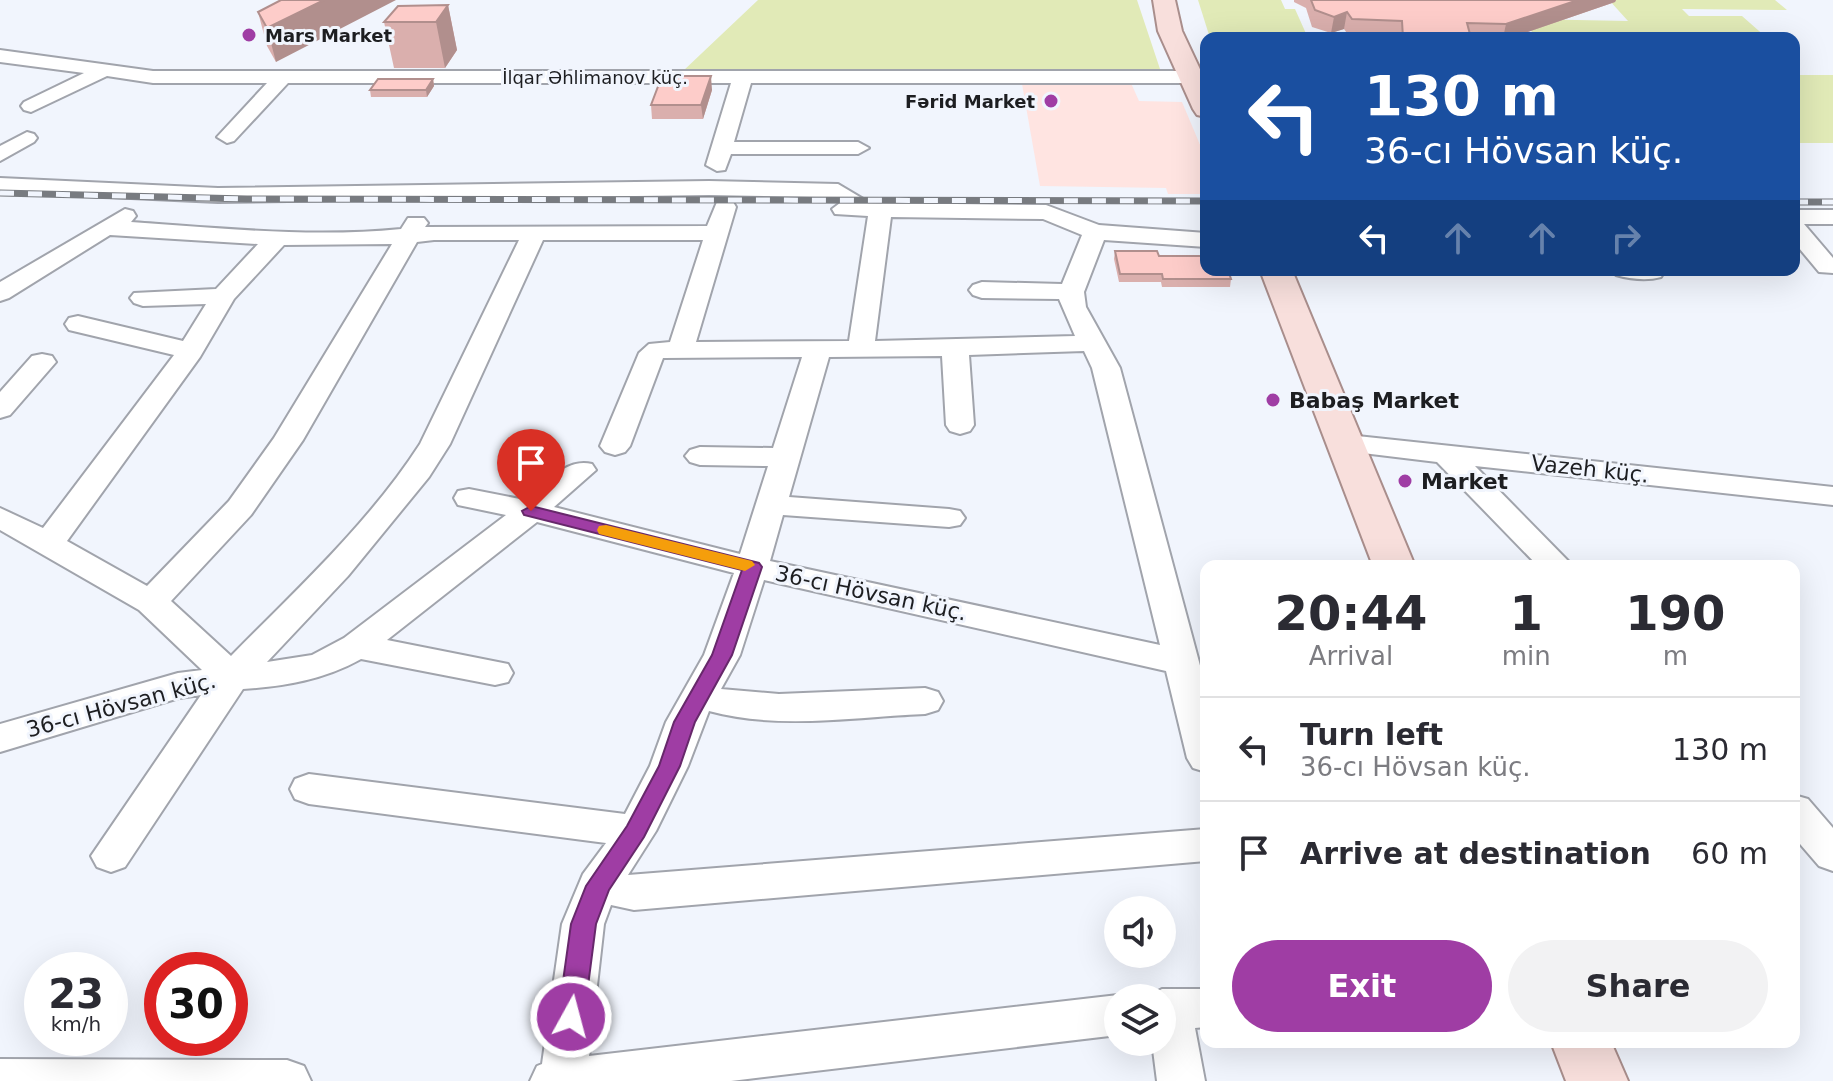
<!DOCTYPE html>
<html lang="en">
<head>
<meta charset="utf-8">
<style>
	body { margin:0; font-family:"DejaVu Sans",sans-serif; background:#f2f2f3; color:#2b2b33; height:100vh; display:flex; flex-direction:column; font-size:30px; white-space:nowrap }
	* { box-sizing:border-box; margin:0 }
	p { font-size:26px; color:#7c7c81 }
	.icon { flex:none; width:44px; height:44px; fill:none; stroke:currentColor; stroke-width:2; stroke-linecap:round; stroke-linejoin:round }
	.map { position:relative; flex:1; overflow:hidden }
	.details { position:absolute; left:1200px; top:560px; width:600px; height:488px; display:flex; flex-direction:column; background:#fff; border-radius:16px; box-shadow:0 8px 32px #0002 }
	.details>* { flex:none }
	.hud { position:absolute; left:1200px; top:32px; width:600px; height:244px; border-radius:16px; box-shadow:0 8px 32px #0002; background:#1a4fa0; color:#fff; overflow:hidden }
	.controls { position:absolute; left:1104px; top:896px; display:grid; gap:16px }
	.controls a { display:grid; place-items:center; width:72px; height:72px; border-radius:50%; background:#fff; box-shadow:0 8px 32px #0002; font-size:40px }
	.speed { position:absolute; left:24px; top:952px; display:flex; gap:16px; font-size:40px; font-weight:700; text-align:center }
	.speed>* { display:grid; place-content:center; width:104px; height:104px; border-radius:50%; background:#fff; box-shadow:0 8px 32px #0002; line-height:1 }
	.speed small { font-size:20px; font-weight:400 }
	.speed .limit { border:12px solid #d22; background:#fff; color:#111 }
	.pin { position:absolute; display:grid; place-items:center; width:68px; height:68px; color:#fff; margin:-82px -34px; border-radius:50% 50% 50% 0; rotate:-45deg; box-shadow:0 0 8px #0007 }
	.pin .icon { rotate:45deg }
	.me { position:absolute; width:88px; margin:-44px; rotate:7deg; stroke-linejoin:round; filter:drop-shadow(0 0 6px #0008) }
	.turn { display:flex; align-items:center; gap:28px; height:168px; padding:0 32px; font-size:36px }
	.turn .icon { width:104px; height:104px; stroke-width:2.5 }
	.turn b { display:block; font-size:56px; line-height:68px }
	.lanes { display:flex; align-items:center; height:76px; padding:0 32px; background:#0003; justify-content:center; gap:40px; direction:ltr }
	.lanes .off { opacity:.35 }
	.eta { display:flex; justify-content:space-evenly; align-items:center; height:136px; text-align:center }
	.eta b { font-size:48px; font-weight:700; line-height:56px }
	.action { display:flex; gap:16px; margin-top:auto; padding:16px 32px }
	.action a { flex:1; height:92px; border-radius:48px; background:#9f3da4; color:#fff; font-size:32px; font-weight:700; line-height:92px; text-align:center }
	.action a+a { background:#f2f2f3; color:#2b2b33 }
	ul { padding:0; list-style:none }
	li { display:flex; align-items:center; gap:24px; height:104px; padding:0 32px; border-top:2px solid #e1e1e2 }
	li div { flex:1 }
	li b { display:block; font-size:30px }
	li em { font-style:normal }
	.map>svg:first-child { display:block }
</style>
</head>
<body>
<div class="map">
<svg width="1833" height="1081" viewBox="0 0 1833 1081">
	<rect width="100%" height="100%" fill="#f1f5fd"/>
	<path fill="#ffe4e1" d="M1131 83 1139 101 1182 102 1206 159V194H1168L1166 188 1040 186 1022 84Z"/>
	<path fill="#e1eab7" d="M758 0H1137L1160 69 683 71Z
		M1198 0H1281L1285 9H1295L1308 38H1318H1210Z
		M1609 0H1775L1787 10 1682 9 1689 16H1742L1767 38H1522L1532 32 1522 19 1628 21Z
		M1794 75H1833V143H1794Z"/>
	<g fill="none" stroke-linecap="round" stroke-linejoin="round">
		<g stroke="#a1a4ac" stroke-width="4">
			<path id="minor" d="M0 50 153 71H1191L1201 77 1191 83H751L734 142H858L869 148 858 154H731L725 170 717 171 706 165 731 83H288L234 141 227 143 217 137 267 83H153L107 76 31 112 24 110 21 106 24 102 84 73 0 62Z
				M27 132 34 134 37 138 34 142 0 161V146Z
				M0 178 218 188 709 181 838 184 870 203 1046 205 1099 225 1206 233V247L1104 240 1084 292 1086 307 1120 368 1206 688V772L1193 768 1187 758 1166 671 764 580 740 655 721 689 779 694 925 688 938 692 943 701 938 710 925 714C855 717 778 730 709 711L688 766 656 831 628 875 1206 829V861L634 910 611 905 604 924 589 1056 1118 995 1125 998H1118V1035L731 1081H530L537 1066 542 1064 562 924 583 874 606 843 309 804 295 799 290 789 295 779 309 774 625 814 650 766 666 722 704 655 734 573 537 522 387 640 508 664 513 673 508 682 495 685 361 659C323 680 286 686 243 689L125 867 111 872 97 867 91 856 201 695 179 698 0 752V724L178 673 202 670 139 610 0 530V508L43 528 174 355 69 330 65 324 69 318 78 316 183 341 206 304 143 306 134 303 130 298 134 293 216 289 258 244 110 235 9 298 0 301V282L125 209 133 211 136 216 131 222C220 228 311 238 401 229L408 218H424L428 223 425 227 707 226 717 202H733L736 207 696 342 849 341 868 216 835 214 832 209 840 203 833 197H815L709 195 218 202 0 192ZM891 217 1043 219 1082 235 1062 284 982 282 973 285 969 290 973 295 982 298 1059 299 1075 336 875 341ZM434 240H519L420 444C369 523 297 589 231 656L171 601 251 515 303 440 417 242ZM543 240H703L670 342 649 344 639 353 600 446 605 452 615 455 625 452 630 446 663 358 802 357 773 448 700 447 690 450 685 456 690 462 700 465 768 466 740 554 554 507 596 470 592 464C566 457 544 485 525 500L469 489 458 491 454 498 458 505 506 515 344 638 312 655 267 662 348 576 429 477 450 444ZM392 244 274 438 229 501 147 586 67 541 200 357 234 299 284 245ZM1084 351 1092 368 1160 645 770 561 783 515 949 527 960 525 965 518 960 511 949 509 789 497 829 357 942 356 946 425 950 431 960 434 970 431 974 425 969 355Z
				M1794 210H1833V224H1804L1833 258V273L1819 272 1794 242Z
				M1613 270H1663L1664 272 1661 277C1647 281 1630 279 1616 275Z
				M42 354 52 356 56 362 10 415 0 418V392L32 356Z
				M1348 435 1833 487V505L1475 466 1573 566H1538L1437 462 1338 450 1333 444 1338 438Z
				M1794 795 1808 799 1833 828V871L1819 866 1794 837Z
				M1162 989H1206V1027L1195 1028 1205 1081H1157L1152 1042H1162V998H1145Z
				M0 1059 287 1060 304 1066 311 1081H0Z"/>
		</g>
		<g stroke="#a98e8c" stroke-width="4">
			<path id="major" d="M1153 0H1175L1182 31 1206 82V117L1197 115 1193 109 1158 31Z
				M1260 270H1292L1415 566H1373Z
				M1551 1042H1611L1628 1081H1566Z"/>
		</g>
		<use href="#minor" fill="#fff" fill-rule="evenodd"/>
		<use href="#major" fill="#f8dfdc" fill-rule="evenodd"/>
		<g stroke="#787b80" stroke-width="7">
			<path id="rail" d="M0 193 247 199 1206 201
				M1794 202H1833"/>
		</g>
		<use href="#rail" stroke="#f1f5fd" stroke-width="5" stroke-dasharray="14" stroke-linecap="butt"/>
	</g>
	<path fill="#daafad" d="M281 0 276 62 267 46 258 12Z
		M1294 0H1616L1615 2 1510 38H1399L1349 36 1344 29 1331 33 1312 27 1306 8 1294 2Z
		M448 5 457 50 445 68H394L384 22Z
		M433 79 434 86 427 97H371L370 90Z
		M712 90 703 119H652L651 105Z
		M1115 251 1159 256 1231 279 1230 287H1162L1161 282H1119L1114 259Z"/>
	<path fill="#b18f8d" d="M324 0H396L276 62 267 28Z
		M1578 0H1616L1615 2 1510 38H1503L1506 24Z
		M448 5 457 50 445 68 436 22Z
		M1347 12 1344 29 1331 33 1334 17Z
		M711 76 712 90 703 119 701 105Z
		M433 79 434 86 427 97 426 90Z"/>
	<path fill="#fdccc9" stroke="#b18f8d" stroke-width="2" d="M281 0H324L267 28 258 12Z
		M1311 0H1578L1506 24 1467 23 1471 38H1403L1402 21 1352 19 1347 12 1334 17 1315 10Z
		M448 5 436 22H384L398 6Z
		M662 76H711L701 105H651Z
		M378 79H433L426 90H370Z
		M1115 251H1157L1159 256H1206V270H1228L1231 279H1163L1162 274H1120Z"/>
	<path fill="#9f3da4" stroke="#67286b" stroke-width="2" d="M531 506 759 563 762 567 732 655 695 722 680 766 644 837 609 890 596 924 584 1017 580 1025 571 1029 562 1025 558 1017 571 924 586 886 627 826 659 766 674 722 712 655 742 570 524 515 522 511Z"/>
	<path fill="#f59e0b" d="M606 525 752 561 755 565 745 571 599 534 597 530 599 526Z"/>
	<g fill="#9f3da4" stroke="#f1f5fd" stroke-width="3">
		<circle cx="249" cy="35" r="8"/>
		<circle cx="1051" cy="101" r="8"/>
		<circle cx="1273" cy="400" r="8"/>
		<circle cx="1405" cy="481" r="8"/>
	</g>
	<g text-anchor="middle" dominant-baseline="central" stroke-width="6" stroke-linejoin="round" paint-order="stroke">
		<g font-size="18" font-weight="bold" fill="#1d1e21" stroke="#f1f5fd" text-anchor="start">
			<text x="265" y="35">Mars Market</text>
			<text x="1035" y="101" text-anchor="end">Fərid Market</text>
		</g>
		<g font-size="18" fill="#1d1e21" stroke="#f1f5fd">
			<text x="595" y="77">İlqar Əhlimanov küç.</text>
		</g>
		<g font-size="22" font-weight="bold" fill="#1d1e21" stroke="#f1f5fd" text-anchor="start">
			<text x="1289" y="400">Babaş Market</text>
			<text x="1421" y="481">Market</text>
		</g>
		<g font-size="22" fill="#1d1e21" stroke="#f1f5fd">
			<text transform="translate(1590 469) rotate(6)">Vazeh küç.</text>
			<text transform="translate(871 593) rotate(12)">36-cı Hövsan küç.</text>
			<text transform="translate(121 705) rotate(-15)">36-cı Hövsan küç.</text>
		</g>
	</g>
</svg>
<div class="controls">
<a><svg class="icon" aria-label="sound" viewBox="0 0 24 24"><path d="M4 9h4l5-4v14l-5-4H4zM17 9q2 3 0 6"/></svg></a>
<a><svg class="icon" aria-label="layers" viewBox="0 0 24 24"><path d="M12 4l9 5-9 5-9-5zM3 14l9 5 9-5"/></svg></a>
</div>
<div class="speed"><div>23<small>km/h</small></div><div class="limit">30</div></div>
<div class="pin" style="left:531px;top:511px;background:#d93025"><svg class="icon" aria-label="arrive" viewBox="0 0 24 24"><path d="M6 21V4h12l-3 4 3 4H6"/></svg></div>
<svg class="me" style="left:571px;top:1017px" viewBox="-20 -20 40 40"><circle r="17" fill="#9f3da4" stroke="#fff" stroke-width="3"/><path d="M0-11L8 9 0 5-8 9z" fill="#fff"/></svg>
<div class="hud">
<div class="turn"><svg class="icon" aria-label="left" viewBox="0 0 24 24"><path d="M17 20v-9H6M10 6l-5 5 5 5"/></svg><div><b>130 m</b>36-cı Hövsan küç.</div></div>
<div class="lanes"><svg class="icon" aria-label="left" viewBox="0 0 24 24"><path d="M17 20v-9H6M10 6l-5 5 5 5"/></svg><svg class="icon off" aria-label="ahead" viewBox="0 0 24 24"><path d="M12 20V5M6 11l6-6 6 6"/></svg><svg class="icon off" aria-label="ahead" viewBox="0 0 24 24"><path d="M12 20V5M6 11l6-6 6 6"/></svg><svg class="icon off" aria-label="right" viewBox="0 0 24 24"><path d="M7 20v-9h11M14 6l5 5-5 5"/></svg></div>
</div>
<section class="details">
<div class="eta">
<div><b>20:44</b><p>Arrival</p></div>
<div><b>1</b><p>min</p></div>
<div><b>190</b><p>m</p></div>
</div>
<ul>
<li><svg class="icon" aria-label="left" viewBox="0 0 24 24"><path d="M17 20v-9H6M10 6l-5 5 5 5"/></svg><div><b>Turn left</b><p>36-cı Hövsan küç.</p></div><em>130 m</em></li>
<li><svg class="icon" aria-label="arrive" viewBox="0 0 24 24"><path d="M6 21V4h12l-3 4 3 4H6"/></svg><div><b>Arrive at destination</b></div><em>60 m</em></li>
</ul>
<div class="action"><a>Exit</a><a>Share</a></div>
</section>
</div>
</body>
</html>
